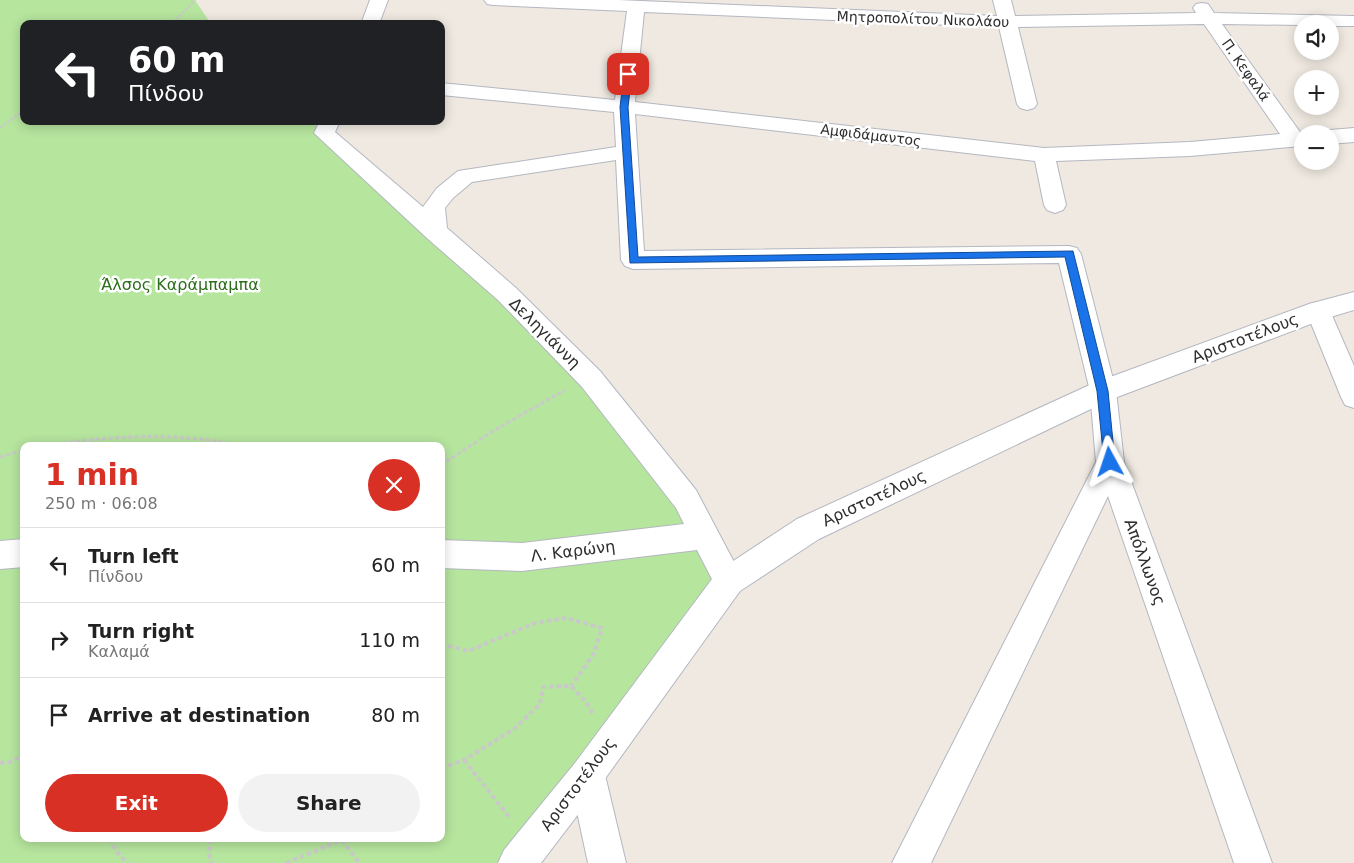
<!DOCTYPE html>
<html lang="en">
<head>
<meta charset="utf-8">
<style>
	body { margin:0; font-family:"DejaVu Sans",sans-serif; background:#f2f2f2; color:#222; height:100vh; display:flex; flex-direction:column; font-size:19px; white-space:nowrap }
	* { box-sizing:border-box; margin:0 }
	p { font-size:16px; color:#767676 }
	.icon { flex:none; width:28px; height:28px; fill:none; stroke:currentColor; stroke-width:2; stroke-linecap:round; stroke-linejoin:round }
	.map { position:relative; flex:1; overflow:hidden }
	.details { position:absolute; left:20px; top:442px; width:425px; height:400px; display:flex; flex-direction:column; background:#fff; border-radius:10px; box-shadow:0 2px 12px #0003 }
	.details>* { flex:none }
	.banner { position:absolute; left:20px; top:20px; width:425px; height:105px; border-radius:10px; box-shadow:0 2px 12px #0003; background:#202124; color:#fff; overflow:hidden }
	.tools { position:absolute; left:1294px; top:15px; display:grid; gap:10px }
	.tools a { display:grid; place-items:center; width:45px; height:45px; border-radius:50%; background:#fff; box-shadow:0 2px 12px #0003; font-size:25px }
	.pin { position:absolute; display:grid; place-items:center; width:42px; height:42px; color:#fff; margin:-21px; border-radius:10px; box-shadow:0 2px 8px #0006 }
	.me { position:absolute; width:55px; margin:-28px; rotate:355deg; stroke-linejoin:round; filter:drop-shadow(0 0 4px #0008) }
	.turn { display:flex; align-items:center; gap:18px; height:105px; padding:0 25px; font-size:22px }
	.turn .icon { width:65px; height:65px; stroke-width:2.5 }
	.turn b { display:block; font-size:35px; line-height:42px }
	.round { display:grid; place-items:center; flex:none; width:52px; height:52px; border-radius:26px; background:#f2f2f2 }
	.head { display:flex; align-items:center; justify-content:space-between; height:85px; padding:0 25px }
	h1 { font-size:30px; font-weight:700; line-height:38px; color:#d93025 }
	.action { display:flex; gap:10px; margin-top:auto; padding:10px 25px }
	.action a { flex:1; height:58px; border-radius:30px; background:#d93025; color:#fff; font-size:20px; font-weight:700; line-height:58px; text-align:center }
	.action a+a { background:#f2f2f2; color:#222 }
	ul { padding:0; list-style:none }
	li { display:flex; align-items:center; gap:15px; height:75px; padding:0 25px; border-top:1px solid #e0e0e0 }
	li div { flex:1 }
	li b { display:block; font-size:19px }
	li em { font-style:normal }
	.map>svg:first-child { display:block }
</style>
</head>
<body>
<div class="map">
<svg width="1354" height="863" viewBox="0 0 1354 863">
	<rect width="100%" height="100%" fill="#efe9e1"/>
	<path fill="#b6e59e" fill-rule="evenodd" d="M0 0H195L211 24H24V121H311L392 193 591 379 729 581 517 863H0ZM24 446H441V839H24Z"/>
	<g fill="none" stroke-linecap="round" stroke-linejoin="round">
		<g stroke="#b4b7c1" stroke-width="2">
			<path id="minor" d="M370 0H388L379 24H361Z
				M484 0H618L997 16 993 0H1011L1015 16 1196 13 1193 8 1196 4 1202 3 1208 4 1214 13 1354 16V26H1330V24H1302V25L1222 24 1300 132 1307 134H1302V146L1190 156 1056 161 1066 205 1063 210 1055 213 1047 210 1044 205 1035 161 635 114 644 251 1069 246 1077 248 1081 254 1116 391 1124 462 1272 863H1234L1108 496 931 863H892L1096 462 1090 391 1059 263 633 269 625 266 621 260 616 160 472 182 453 198 445 208 447 228 516 288 600 371 696 490 744 581 740 591 729 596 718 591 697 550 522 571 441 568V540L522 543 684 524 676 508 582 387 498 300 428 239 314 133 320 121H340L335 132 423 207 437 188 458 171 616 147 614 112 441 95V83L615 100 627 11 493 5 487 4ZM644 12 999 27 1017 104 1020 108 1027 110 1034 108 1037 104 1018 27 1204 24 1280 134 1190 142 1044 148 635 102Z
				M1354 128V142L1330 144V134H1322L1330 130Z
				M1318 302 1327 304 1354 366V408L1345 405 1341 397 1306 311 1309 304Z
				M24 539V567L0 569V541Z
				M587 757 599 763 605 775 626 863H588L569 775 575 763Z"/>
		</g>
		<g stroke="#b4b7c1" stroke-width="2">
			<path id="tertiary" d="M1354 292V310L1324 319 1112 399 819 539 740 591 599 787 541 863H498L504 850 575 763 718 571 797 519 1094 383 1309 304Z"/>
		</g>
		<path stroke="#c9c9c9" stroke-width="2.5" stroke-dasharray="2.5 2" stroke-linecap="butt" d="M168 24 180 16 195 0
			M0 128 24 110"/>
		<path stroke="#c9c9c9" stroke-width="3" stroke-dasharray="4 2.5" stroke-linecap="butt" d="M44 446C112 435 177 432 245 446
			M0 457 24 450
			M441 465 493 431 565 390"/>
		<path stroke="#c9c9c9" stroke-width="4" stroke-dasharray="4.5 3" stroke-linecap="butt" d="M441 644 468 651 535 623 566 618 602 628 593 655 571 686
			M21 702H24
			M464 760 510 818
			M0 763 10 762 24 755
			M441 768 464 760 514 729 540 704 543 687 571 686 586 702 593 714
			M109 839 120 856 128 863
			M209 839 210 860 212 863
			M342 840 359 863
			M286 863 344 839"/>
		<use href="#minor" fill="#fff" fill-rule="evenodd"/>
		<use href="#tertiary" fill="#fff" fill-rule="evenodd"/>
	</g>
	<path fill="#1a73e8" stroke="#114b97" d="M628 71 632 74 628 107 638 257 1073 251 1108 391 1115 462 1114 466H1106L1104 462 1097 391 1065 257 630 263 620 107 624 74Z"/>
	<g text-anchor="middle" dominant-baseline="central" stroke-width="5" stroke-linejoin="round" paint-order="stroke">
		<g font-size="14" fill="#2e2e2e" stroke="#fff">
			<text transform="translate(923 19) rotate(2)">Μητροπολίτου Νικολάου</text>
			<text transform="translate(1246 70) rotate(55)">Π. Κεφαλά</text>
			<text transform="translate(871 135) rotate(7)">Αμφιδάμαντος</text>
		</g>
		<g font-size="16" fill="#2c6e1b" stroke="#fff">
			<text x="180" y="284">Άλσος Καράμπαμπα</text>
		</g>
		<g font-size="16" fill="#2e2e2e" stroke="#fff">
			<text transform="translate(545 333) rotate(45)">Δεληγιάννη</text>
			<text transform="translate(1245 338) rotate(-21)">Αριστοτέλους</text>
			<text transform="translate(874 498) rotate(-25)">Αριστοτέλους</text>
			<text transform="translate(573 551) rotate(-7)">Λ. Καρώνη</text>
			<text transform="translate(1145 562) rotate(70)">Απόλλωνος</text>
			<text transform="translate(578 784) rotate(-53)">Αριστοτέλους</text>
		</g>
	</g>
</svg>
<div class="tools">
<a><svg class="icon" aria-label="sound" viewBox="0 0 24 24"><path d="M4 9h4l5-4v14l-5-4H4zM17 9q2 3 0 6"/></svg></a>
<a>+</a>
<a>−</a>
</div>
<div class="pin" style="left:628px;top:74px;background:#d93025"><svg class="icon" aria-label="arrive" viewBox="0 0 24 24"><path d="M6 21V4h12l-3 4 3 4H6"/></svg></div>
<svg class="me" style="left:1110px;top:462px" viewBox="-20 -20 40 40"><path d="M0-17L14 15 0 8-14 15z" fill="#1a73e8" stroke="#fff" stroke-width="4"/></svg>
<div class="banner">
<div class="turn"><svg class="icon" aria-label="left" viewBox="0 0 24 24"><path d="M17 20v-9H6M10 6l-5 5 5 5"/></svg><div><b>60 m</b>Πίνδου</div></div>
</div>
<section class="details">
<div class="head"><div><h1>1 min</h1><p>250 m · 06:08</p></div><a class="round" style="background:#d93025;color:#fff"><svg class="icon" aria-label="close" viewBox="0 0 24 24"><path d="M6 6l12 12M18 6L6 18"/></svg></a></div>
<ul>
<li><svg class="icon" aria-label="left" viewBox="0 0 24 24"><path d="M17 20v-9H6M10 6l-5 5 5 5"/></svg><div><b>Turn left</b><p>Πίνδου</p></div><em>60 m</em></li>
<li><svg class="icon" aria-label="right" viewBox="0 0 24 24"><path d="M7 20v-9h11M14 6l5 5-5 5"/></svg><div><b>Turn right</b><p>Καλαμά</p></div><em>110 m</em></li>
<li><svg class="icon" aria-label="arrive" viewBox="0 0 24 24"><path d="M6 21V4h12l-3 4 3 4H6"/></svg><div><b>Arrive at destination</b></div><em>80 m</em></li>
</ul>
<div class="action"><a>Exit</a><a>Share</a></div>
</section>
</div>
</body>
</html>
